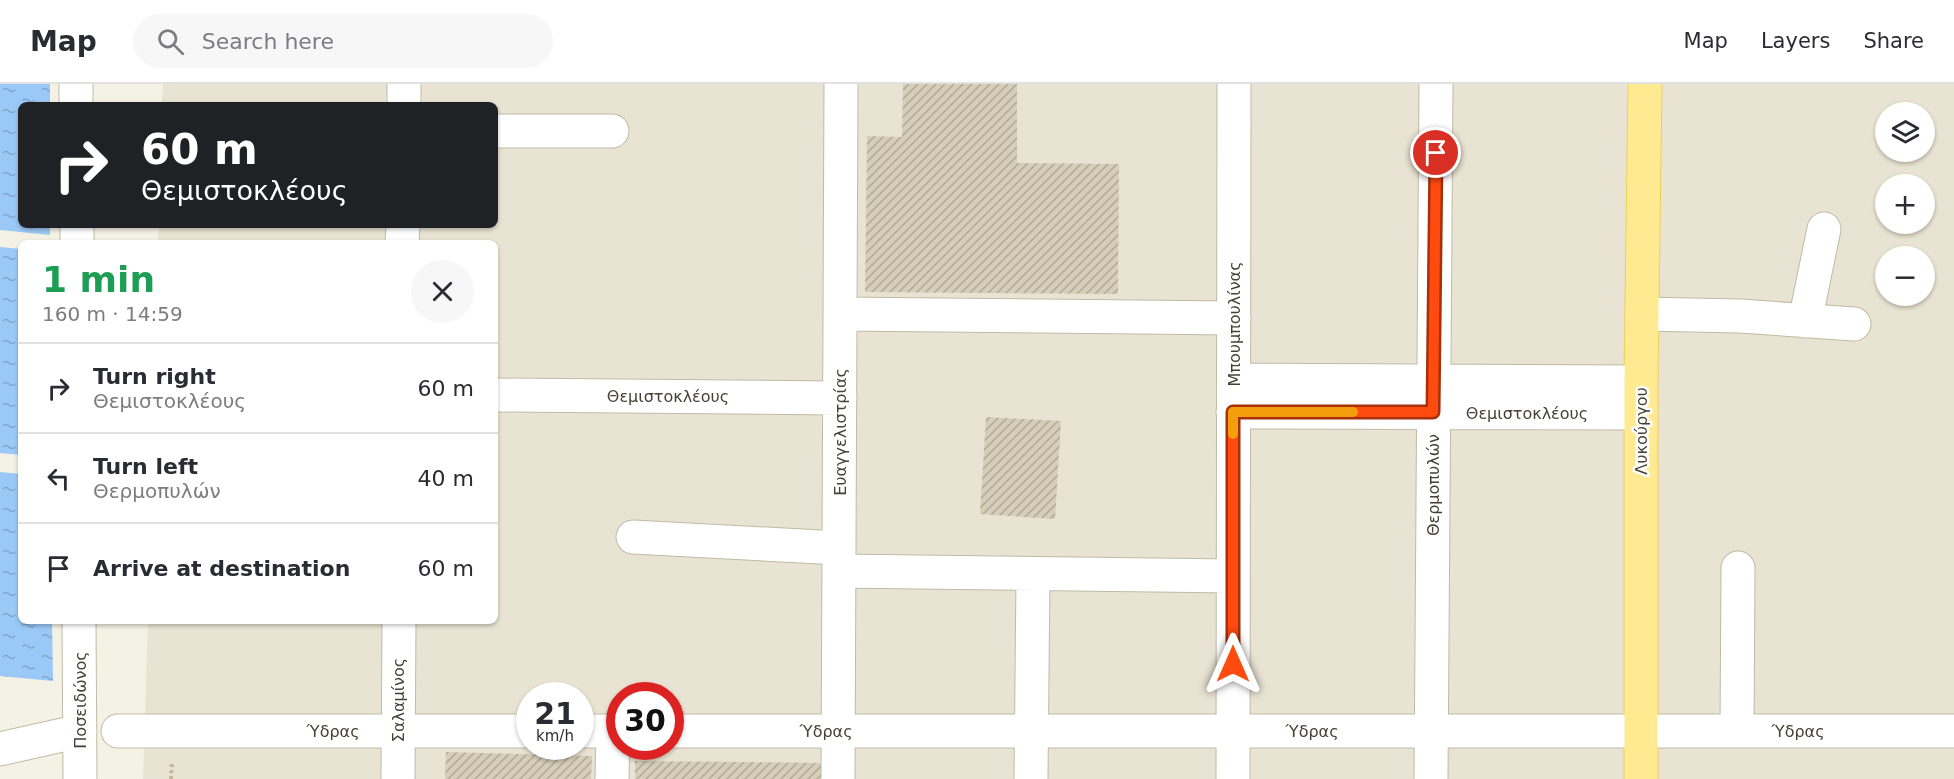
<!DOCTYPE html>
<html lang="en">
<head>
<meta charset="utf-8">
<style>
	body { margin:0; font-family:"DejaVu Sans",sans-serif; background:#f7f7f7; color:#2b2b33; height:100vh; display:flex; flex-direction:column; font-size:22px; white-space:nowrap }
	* { box-sizing:border-box; margin:0 }
	p { font-size:20px; color:#7c7c81 }
	.icon { flex:none; width:33px; height:33px; fill:none; stroke:currentColor; stroke-width:2; stroke-linecap:round; stroke-linejoin:round }
	.map { position:relative; flex:1; overflow:hidden }
	.details { position:absolute; left:18px; top:156px; width:480px; height:384px; display:flex; flex-direction:column; background:#fff; border-radius:9px; box-shadow:0 2px 4px #0004 }
	.details>* { flex:none }
	.guide { position:absolute; left:18px; top:18px; width:480px; height:126px; border-radius:9px; box-shadow:0 2px 4px #0004; background:#202124; color:#fff; overflow:hidden }
	.fabs { position:absolute; left:1875px; top:18px; display:grid; gap:12px }
	.fabs a { display:grid; place-items:center; width:60px; height:60px; border-radius:50%; background:#fff; box-shadow:0 2px 4px #0004; font-size:30px }
	.speed { position:absolute; left:516px; top:598px; display:flex; gap:12px; font-size:30px; font-weight:700; text-align:center }
	.speed>* { display:grid; place-content:center; width:78px; height:78px; border-radius:50%; background:#fff; box-shadow:0 2px 4px #0004; line-height:1 }
	.speed small { font-size:15px; font-weight:400 }
	.speed .limit { border:9px solid #d22; background:#fff; color:#111 }
	.pin { position:absolute; display:grid; place-items:center; width:51px; height:51px; color:#fff; margin:-26px; border:3px solid #fff; border-radius:50%; box-shadow:0 2px 6px #0007 }
	.me { position:absolute; width:66px; margin:-33px; rotate:0deg; stroke-linejoin:round; filter:drop-shadow(0 0 4px #0008) }
	.turn { display:flex; align-items:center; gap:21px; height:126px; padding:0 24px; font-size:27px }
	.turn .icon { width:78px; height:78px; stroke-width:2.5 }
	.turn b { display:block; font-size:42px; line-height:51px }
	.round { display:grid; place-items:center; flex:none; width:63px; height:63px; border-radius:32px; background:#f7f7f7 }
	.head { display:flex; align-items:center; justify-content:space-between; height:102px; padding:0 24px }
	h1 { font-size:36px; font-weight:700; line-height:45px; color:#1e9e55 }
	ul { padding:0; list-style:none }
	li { display:flex; align-items:center; gap:18px; height:90px; padding:0 24px; border-top:2px solid #e1e1e2 }
	li div { flex:1 }
	li b { display:block; font-size:22px }
	li em { font-style:normal }
	header { display:flex; align-items:center; gap:36px; box-sizing:border-box; height:84px; padding:0 30px; background:#fff; border-bottom:2px solid #e1e1e2 }
	header strong { font-size:28px }
	nav { display:flex; gap:33px; margin-inline-start:auto; font-size:21px }
	.search { width:420px; height:54px; background:#f7f7f7; display:flex; align-items:center; gap:15px; box-sizing:border-box; padding:0 21px; border-radius:33px; color:#7c7c81; font-size:22px }
	.map>svg:first-child { display:block }
</style>
</head>
<body>
<header>
<strong>Map</strong>
<div class="search"><svg class="icon" aria-label="search" viewBox="0 0 24 24"><circle cx="10" cy="10" r="6"/><path d="M15 15l6 6"/></svg>Search here</div>
<nav><a>Map</a><a>Layers</a><a>Share</a></nav>
</header>
<div class="map">
<svg width="1954" height="695" viewBox="0 0 1954 695">
	<defs>
		<pattern id="water-ripples" width="26" height="14" patternUnits="userSpaceOnUse" patternTransform="scale(1.5)"><rect width="26" height="14" fill="#9bc9f7"/><path d="M2 4q2-2 4 0t4 0M15 11q2-2 4 0t4 0" fill="none" stroke="#80a5c9"/></pattern>
		<pattern id="building-hatch" width="6" height="6" patternUnits="userSpaceOnUse" patternTransform="scale(1.5)"><rect width="6" height="6" fill="#d7ceb9"/><path d="M-1 1l2-2M0 6l6-6M5 7l2-2" fill="none" stroke="#b0a997"/></pattern>
	</defs>
	<rect width="100%" height="100%" fill="#f4f1e5"/>
	<path fill="#e8e3d2" fill-rule="evenodd" d="M163 0H1954V695H143L148 537H495V159H158L159 141H495V21H162ZM1886 28H1924V68H1886ZM1886 100H1924V140H1886ZM1886 172H1924V212H1886ZM530 612H580V663H530ZM620 612H670V663H620Z"/>
	<path fill="url(#water-ripples)" d="M0 0H50V21H21V141H50V159H21V537H52L53 597 0 592Z"/>
	<path fill="#f4f1e5" d="M0 146 50 151V159H21V165L0 163Z
		M0 369 21 371V390L0 388Z"/>
	<path fill="url(#building-hatch)" d="M903 0H1017V79L1119 80 1118 210 865 208 867 52 902 53Z
		M986 333 1061 337 1055 435 980 430Z
		M446 668 592 672 591 695H445Z
		M635 677 825 679V695H635Z"/>
	<g fill="none" stroke-linecap="round" stroke-linejoin="round">
		<g stroke="#c0baa6" stroke-width="35">
			<path id="minor" d="M76 0V21
				M404 21V0
				M495 47H612
				M77 141V159
				M402 159 403 141
				M840 230 1234 234
				M1642 230 1740 232 1854 240
				M1805 237 1824 145
				M1234 296 1641 298
				M495 311 840 314
				M1233 328 1641 329
				M633 453 839 464
				M839 487 1233 492
				M79 537 80 695
				M118 647H530
				M580 647H620
				M670 647H1954
				M1737 647 1738 484
				M0 665 80 647
				M398 695 399 537
				M612 695 613 647
				M838 695 841 0
				M1031 695 1033 490
				M1233 695 1234 0
				M1431 695 1436 0"/>
		</g>
		<g stroke="#efcf58" stroke-width="35">
			<path id="major" d="M1641 695V298L1645 0"/>
		</g>
		<path stroke="#c3b796" stroke-width="4" stroke-dasharray="3 3" stroke-linecap="butt" d="M171 695 172 678"/>
		<use href="#minor" stroke="#fff" stroke-width="33"/>
		<use href="#major" stroke="#ffea92" stroke-width="33"/>
	</g>
	<g fill="none" stroke-linecap="round" stroke-linejoin="round">
		<g stroke="#a6300a" stroke-width="15">
			<path id="route" d="M1233 580V328H1433L1436 69"/>
		</g>
		<use href="#route" stroke="#ff4a10" stroke-width="10"/>
		<path stroke="#f59e0b" stroke-width="10" d="M1233 350V328H1353"/>
	</g>
	<g text-anchor="middle" dominant-baseline="central" stroke-width="5" stroke-linejoin="round" paint-order="stroke">
		<g font-size="16" fill="#474134" stroke="#fff">
			<text transform="translate(1234 240) rotate(-90)">Μπουμπουλίνας</text>
			<text x="668" y="312">Θεμιστοκλέους</text>
			<text x="1527" y="329">Θεμιστοκλέους</text>
			<text transform="translate(1641 347) rotate(-90)">Λυκούργου</text>
			<text transform="translate(840 348) rotate(-90)">Ευαγγελιστρίας</text>
			<text transform="translate(1433 401) rotate(-90)">Θερμοπυλών</text>
			<text transform="translate(80 616) rotate(-90)">Ποσειδώνος</text>
			<text transform="translate(398 616) rotate(-90)">Σαλαμίνος</text>
			<text x="333" y="647">Ύδρας</text>
			<text x="826" y="647">Ύδρας</text>
			<text x="1312" y="647">Ύδρας</text>
			<text x="1798" y="647">Ύδρας</text>
		</g>
	</g>
</svg>
<div class="fabs">
<a><svg class="icon" aria-label="layers" viewBox="0 0 24 24"><path d="M12 4l9 5-9 5-9-5zM3 14l9 5 9-5"/></svg></a>
<a>+</a>
<a>−</a>
</div>
<div class="speed"><div>21<small>km/h</small></div><div class="limit">30</div></div>
<div class="pin" style="left:1436px;top:69px;background:#d93025"><svg class="icon" aria-label="arrive" viewBox="0 0 24 24"><path d="M6 21V4h12l-3 4 3 4H6"/></svg></div>
<svg class="me" style="left:1233px;top:580px" viewBox="-20 -20 40 40"><path d="M0-17L14 15 0 8-14 15z" fill="#ff4a10" stroke="#fff" stroke-width="4"/></svg>
<div class="guide">
<div class="turn"><svg class="icon" aria-label="right" viewBox="0 0 24 24"><path d="M7 20v-9h11M14 6l5 5-5 5"/></svg><div><b>60 m</b>Θεμιστοκλέους</div></div>
</div>
<section class="details">
<div class="head"><div><h1>1 min</h1><p>160 m · 14:59</p></div><a class="round"><svg class="icon" aria-label="close" viewBox="0 0 24 24"><path d="M6 6l12 12M18 6L6 18"/></svg></a></div>
<ul>
<li><svg class="icon" aria-label="right" viewBox="0 0 24 24"><path d="M7 20v-9h11M14 6l5 5-5 5"/></svg><div><b>Turn right</b><p>Θεμιστοκλέους</p></div><em>60 m</em></li>
<li><svg class="icon" aria-label="left" viewBox="0 0 24 24"><path d="M17 20v-9H6M10 6l-5 5 5 5"/></svg><div><b>Turn left</b><p>Θερμοπυλών</p></div><em>40 m</em></li>
<li><svg class="icon" aria-label="arrive" viewBox="0 0 24 24"><path d="M6 21V4h12l-3 4 3 4H6"/></svg><div><b>Arrive at destination</b></div><em>60 m</em></li>
</ul>
</section>
</div>
</body>
</html>
